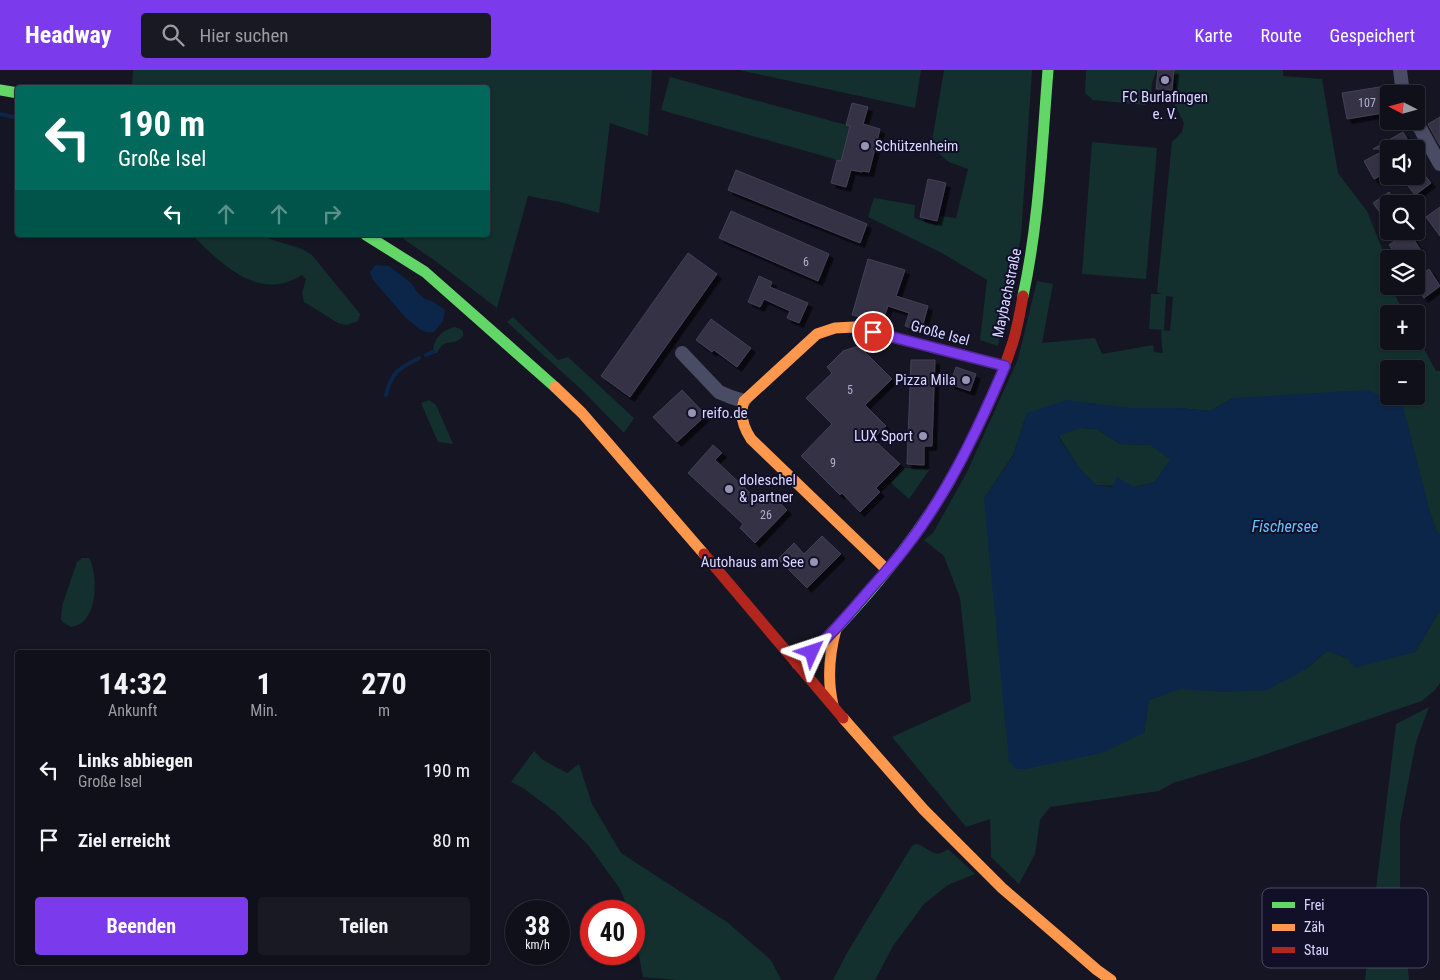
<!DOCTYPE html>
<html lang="de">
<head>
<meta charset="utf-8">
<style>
	body { margin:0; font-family:"Roboto Condensed",sans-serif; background:#191923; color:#f1f3f6; height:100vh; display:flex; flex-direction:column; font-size:19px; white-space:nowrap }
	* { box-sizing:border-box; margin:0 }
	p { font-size:16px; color:#9c9da2 }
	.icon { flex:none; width:28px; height:28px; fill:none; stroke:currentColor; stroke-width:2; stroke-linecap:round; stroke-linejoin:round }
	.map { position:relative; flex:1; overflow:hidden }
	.sheet { position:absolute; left:15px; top:580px; width:475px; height:315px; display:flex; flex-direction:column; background:#10101a; border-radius:5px; box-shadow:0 1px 4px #0004,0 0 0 1px #303039 }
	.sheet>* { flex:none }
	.guide { position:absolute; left:15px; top:15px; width:475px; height:152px; border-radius:5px; box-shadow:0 1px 4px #0004,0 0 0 1px #303039; background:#00695c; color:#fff; overflow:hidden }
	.needle { width:32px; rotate:276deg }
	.fabs { position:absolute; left:1380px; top:15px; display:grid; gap:10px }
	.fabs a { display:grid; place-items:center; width:45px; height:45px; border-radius:5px; background:#10101a; box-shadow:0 1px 4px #0004,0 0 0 1px #303039; font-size:25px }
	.speed { position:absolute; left:505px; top:830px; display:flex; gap:10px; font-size:25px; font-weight:700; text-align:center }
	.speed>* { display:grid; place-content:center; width:65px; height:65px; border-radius:50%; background:#10101a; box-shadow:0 1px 4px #0004,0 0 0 1px #303039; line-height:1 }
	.speed small { font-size:12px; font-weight:400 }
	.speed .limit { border:8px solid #d22; background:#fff; color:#111 }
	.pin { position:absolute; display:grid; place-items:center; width:42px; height:42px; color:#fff; margin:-21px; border:2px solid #fff; border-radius:50%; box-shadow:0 1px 5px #0007 }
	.me { position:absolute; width:55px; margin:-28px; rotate:48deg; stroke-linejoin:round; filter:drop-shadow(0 0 4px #0008) }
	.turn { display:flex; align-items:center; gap:18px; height:105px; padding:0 20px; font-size:22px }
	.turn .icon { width:65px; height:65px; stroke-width:2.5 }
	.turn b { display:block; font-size:35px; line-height:42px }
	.lanes { display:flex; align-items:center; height:48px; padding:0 20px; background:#0003; justify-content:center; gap:25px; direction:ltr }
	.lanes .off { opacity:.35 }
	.eta { display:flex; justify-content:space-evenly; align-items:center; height:85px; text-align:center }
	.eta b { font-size:30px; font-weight:700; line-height:35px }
	.primary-button { display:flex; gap:10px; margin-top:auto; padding:10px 20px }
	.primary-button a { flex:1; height:58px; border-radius:5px; background:#7c3aed; color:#fff; font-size:20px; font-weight:700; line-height:58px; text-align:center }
	.primary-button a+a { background:#191923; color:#f1f3f6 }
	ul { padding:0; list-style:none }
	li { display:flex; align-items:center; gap:15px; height:70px; padding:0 20px }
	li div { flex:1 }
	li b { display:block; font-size:19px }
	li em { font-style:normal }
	header { display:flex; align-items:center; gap:30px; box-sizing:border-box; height:70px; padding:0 25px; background:#7c3aed; color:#fff }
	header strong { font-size:24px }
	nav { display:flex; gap:28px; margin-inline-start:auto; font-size:18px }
	.search { width:350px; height:45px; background:#191923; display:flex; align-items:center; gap:12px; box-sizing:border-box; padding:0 18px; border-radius:5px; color:#9c9da2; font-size:19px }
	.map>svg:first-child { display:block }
</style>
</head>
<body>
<header>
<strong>Headway</strong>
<div class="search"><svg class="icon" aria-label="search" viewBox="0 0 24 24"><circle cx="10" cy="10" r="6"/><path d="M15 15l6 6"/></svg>Hier suchen</div>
<nav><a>Karte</a><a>Route</a><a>Gespeichert</a></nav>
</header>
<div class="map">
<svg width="1440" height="910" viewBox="0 0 1440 910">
	<defs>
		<filter id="shadow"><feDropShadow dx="4.5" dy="4.5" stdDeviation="0" flood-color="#0009"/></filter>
	</defs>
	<rect width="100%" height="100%" fill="#161523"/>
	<path fill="#13302e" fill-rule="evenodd" d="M133 0H652L648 66 610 53 599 143 560 132 528 126 497 238 438 193 398 165H488V18L132 17Z
		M739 0H921L915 38Z
		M944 0H1032L1021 166 1012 214 998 276 980 270 987 210 940 182 868 147 874 128 915 135 914 148 937 156 941 146 956 148 968 99 949 92 931 77Z
		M1086 0H1157L1152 13 1151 27 1145 35 1093 30 1085 23Z
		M1174 0H1283V6L1322 9 1338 103 1367 141 1383 181 1381 200 1389 213V216H1390L1405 244H1389V271H1416V264L1436 301H1440V464L1437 463 1430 442 1233 328 1210 341 1178 338 1027 343 1013 385 984 429 1144 663 1149 630 1181 618 1227 622 1306 599 1327 581 1347 588 1415 582 1440 540V613L1435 620 1422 631 1249 690 1173 713 1159 721 1050 737 1040 750 1035 784 1019 814 991 787 990 749 966 757 892 667 971 631 960 528 944 486 924 470 933 463 967 402 1018 289 1037 211 1053 214 1042 273 1095 268 1102 284 1153 275 1154 282 1163 283 1162 277 1161 260 1170 261 1173 227 1166 226 1164 260 1149 259 1151 224H1162L1157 222 1172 72 1182 62 1184 53 1175 35 1177 22ZM1389 299H1416V326H1389Z
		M670 7 850 56 841 91 661 40Z
		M1092 72 1157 78 1146 209 1082 204Z
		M192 165H257L302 179 312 185 360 244 358 251 346 255 338 253 304 232 302 223 306 209 302 205C297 208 291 211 284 213 247 222 216 188 192 165Z
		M513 247 558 290 568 287 634 348 624 363 583 321 507 252Z
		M454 257 458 258 463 261V266C451 279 446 265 437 283H433C433 269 441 261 454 257Z
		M429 330 436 335 453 374 438 372 421 333Z
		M1079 358 1097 359 1120 374 1151 375 1171 389 1155 412 1134 417 1096 415 1079 398 1058 365Z
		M904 398 930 399 909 429 891 413Z
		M82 488H89C98 504 98 546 78 555 76 556 73 556 71 557L64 553 61 550 62 536 77 492Z
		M1429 637 1416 672 1400 754V815L1409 910H1365L1396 654Z
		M534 681 543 690 567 703 579 694 592 734 621 783 727 852 771 890 781 910H677L643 907 634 858V841H629L620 819 589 776 555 742 523 718 511 712Z
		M917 774C925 776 933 786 941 783 944 782 946 780 948 779L975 804 948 815 924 834 893 876 875 910H833L847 883 910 779 913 775Z"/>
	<path fill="#0c2649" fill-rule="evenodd" d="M375 195 389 196 411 213 417 222 425 229 432 231 445 240 443 251 434 262H426L419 259 405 247 373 210 370 202Z
		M1368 320 1403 336 1430 442 1437 462 1440 464V540L1415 582 1355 598 1347 588 1327 581 1306 599 1267 620 1227 622 1181 619 1149 630 1144 663 1102 683 1026 699H1016L1009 691 984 429 1013 386 1027 343 1066 330 1132 338H1178L1210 341 1233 328ZM1079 358 1097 359 1120 374 1151 375 1170 390 1155 412 1134 417 1117 407 1112 417 1096 415 1079 398 1058 366Z"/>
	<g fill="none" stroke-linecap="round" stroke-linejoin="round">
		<path stroke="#0c2649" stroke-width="4" d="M0 44 18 48
			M426 285 433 282
			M386 325C391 303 399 298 419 288"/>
	</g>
	<path fill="#353345" stroke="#434057" filter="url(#shadow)" d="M1158 0H1174L1172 20 1156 19Z
		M1386 16 1389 31V42L1347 49 1342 23Z
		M852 33 868 37 863 54 880 59 869 102 862 101V102L851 100 846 117 831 113 837 90 841 91 850 56 846 55Z
		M1440 47V76L1428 54Z
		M1403 62 1413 79H1389V101L1374 109 1364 91 1387 79H1373Z
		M1420 99 1431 113 1415 125 1404 111 1410 106H1416V102Z
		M736 100 867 154 860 173 728 120Z
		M928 109 946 113 937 151 920 147Z
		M1389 122 1397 134H1389V155L1373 133Z
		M1440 137V166L1426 147Z
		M731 141 829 184 818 211 719 168Z
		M1408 161 1420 179 1407 189H1400L1389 175Z
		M688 183 717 204 630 327 601 306Z
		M868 189 905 200 896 226 928 236 921 261 905 256 909 243 888 236 882 252 852 245Z
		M1429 199 1440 216 1424 228 1416 218V209Z
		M759 206 772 212 770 217 808 233 799 253 787 248 790 241 764 229 760 237 748 232Z
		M711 249 751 278 737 297 714 280 712 282 696 270Z
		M859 276 892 309 865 335 886 356 873 369 900 394 876 418 880 422 860 442 842 423 840 425 801 386 832 354 806 328 832 303 827 297 843 281Z
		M911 290H935L932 376H924V395L907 394Z
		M956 297 976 304 970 321 950 314Z
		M682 320 706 345 677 372 653 347Z
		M713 375 722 383 715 390 763 435 772 425 787 440 755 473 740 458 743 454 688 403Z
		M822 466 841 484 807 518 778 489 794 473 804 484Z"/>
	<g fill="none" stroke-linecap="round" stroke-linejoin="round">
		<path stroke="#4a4b64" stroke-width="14" d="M1400 0 1403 24
			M1416 51 1440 94
			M682 283 719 322 731 327 744 331"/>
		<path stroke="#63d668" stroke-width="11" d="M0 20 18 23
			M366 165 425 202 555 317
			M1023 226C1039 152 1042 75 1048 0
			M797 594C810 582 825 571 837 558 880 512 920 463 951 409"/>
		<path stroke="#ff974d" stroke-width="11" d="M876 263 854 257 835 258 817 264 744 331C739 345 743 357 751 369L887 500
			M555 317 582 343 704 484
			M833 635C827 609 829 585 836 559
			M843 648 924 740 1002 818 1097 900 1111 910"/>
		<path stroke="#b3261e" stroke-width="11" d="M876 263 1005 296
			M951 409C974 366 997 321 1012 275 1017 260 1020 242 1023 226
			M704 484 843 648"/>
	</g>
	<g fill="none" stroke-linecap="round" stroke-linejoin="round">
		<g stroke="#51269a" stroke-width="12">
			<path id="route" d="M812 582C832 564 849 544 866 524 880 508 894 493 906 477 948 423 978 359 1005 296L873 262"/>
		</g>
		<use href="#route" stroke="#7c3aed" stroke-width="9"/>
	</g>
	<g fill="#9594b2" stroke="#120f29" stroke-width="2">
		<circle cx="1165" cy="10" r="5"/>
		<circle cx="865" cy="76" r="5"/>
		<circle cx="966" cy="310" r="5"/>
		<circle cx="692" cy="343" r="5"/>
		<circle cx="923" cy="366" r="5"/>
		<circle cx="729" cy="419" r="5"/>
		<circle cx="814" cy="492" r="5"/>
	</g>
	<g text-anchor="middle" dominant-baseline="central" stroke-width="4" stroke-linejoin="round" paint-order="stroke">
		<g font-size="12" fill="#b0afd0">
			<text x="1367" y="33">107</text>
			<text x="806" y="192">6</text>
			<text x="850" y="320">5</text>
			<text x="833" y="393">9</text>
			<text x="766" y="445">26</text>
		</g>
		<g font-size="15" fill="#d9d8ff" stroke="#120f29" text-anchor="start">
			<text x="1165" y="27" text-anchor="middle">FC Burlafingen<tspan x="1165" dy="17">e. V.</tspan></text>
			<text x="875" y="76">Schützenheim</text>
			<text x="956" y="310" text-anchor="end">Pizza Mila</text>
			<text x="702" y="343">reifo.de</text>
			<text x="913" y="366" text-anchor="end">LUX Sport</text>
			<text x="739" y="410">doleschel<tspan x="739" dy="17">&amp; partner</tspan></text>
			<text x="804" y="492" text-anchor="end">Autohaus am See</text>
		</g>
		<g font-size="15" fill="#d9d8ff" stroke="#120f29">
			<text transform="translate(1007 223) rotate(-78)">Maybachstraße</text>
			<text transform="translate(940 263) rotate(15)">Große Isel</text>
		</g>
		<g font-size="16" font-style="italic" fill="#66c5ff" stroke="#120f29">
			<text x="1285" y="456">Fischersee</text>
		</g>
	</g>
	<rect x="1262" y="818" width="166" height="80" rx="8" fill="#120f29" stroke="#4e4b69" stroke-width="1"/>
	<rect x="1272" y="832" width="23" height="6" fill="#63d668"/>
	<rect x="1272" y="854" width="23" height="7" fill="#ff974d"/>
	<rect x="1272" y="877" width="23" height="6" fill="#b3261e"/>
	<g font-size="14" fill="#d9d8ff">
		<text x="1304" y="840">Frei</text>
		<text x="1304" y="862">Zäh</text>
		<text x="1304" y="885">Stau</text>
	</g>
</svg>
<div class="fabs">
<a><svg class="needle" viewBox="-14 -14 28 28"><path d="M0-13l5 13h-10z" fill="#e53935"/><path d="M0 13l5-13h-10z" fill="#9c9da2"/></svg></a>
<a><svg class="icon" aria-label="sound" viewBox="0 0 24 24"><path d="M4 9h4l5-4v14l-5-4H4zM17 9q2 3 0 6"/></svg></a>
<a><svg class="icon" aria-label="search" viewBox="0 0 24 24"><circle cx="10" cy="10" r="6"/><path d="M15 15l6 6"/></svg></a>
<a><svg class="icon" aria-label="layers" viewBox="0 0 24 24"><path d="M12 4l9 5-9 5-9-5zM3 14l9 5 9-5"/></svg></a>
<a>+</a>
<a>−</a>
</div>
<div class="speed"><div>38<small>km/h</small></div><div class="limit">40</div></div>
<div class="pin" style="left:873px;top:262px;background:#d93025"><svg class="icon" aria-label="arrive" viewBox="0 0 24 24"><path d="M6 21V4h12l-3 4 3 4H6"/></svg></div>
<svg class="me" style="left:812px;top:582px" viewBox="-20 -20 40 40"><path d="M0-17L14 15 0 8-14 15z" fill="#7c3aed" stroke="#fff" stroke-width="4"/></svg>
<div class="guide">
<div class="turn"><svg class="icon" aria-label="left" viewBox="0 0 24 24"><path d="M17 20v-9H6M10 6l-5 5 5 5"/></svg><div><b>190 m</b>Große Isel</div></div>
<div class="lanes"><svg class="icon" aria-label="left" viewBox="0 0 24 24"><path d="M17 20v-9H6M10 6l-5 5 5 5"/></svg><svg class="icon off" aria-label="ahead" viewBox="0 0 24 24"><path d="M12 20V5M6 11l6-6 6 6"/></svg><svg class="icon off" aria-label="ahead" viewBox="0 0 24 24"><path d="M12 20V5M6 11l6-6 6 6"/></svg><svg class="icon off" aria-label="right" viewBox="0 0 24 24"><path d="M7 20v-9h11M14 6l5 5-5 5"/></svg></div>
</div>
<section class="sheet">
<div class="eta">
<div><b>14:32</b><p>Ankunft</p></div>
<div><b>1</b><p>Min.</p></div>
<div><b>270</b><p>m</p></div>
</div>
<ul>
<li><svg class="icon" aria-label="left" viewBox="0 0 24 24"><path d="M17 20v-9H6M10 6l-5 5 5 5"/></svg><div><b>Links abbiegen</b><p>Große Isel</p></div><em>190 m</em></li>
<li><svg class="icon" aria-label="arrive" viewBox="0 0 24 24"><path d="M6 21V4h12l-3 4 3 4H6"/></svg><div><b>Ziel erreicht</b></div><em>80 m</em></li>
</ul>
<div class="primary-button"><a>Beenden</a><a>Teilen</a></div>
</section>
</div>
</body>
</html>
